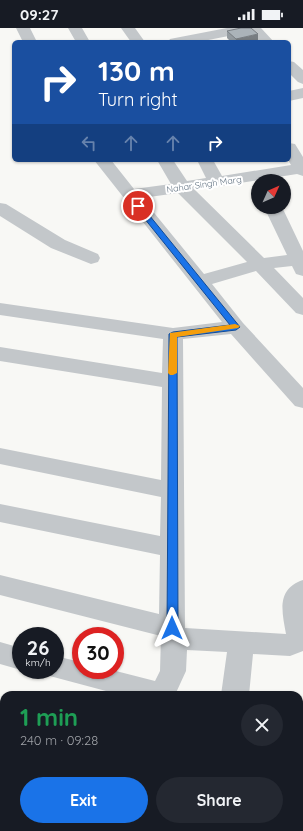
<!DOCTYPE html>
<html lang="en">
<head>
<meta charset="utf-8">
<style>
	body { margin:0; font-family:Quicksand,sans-serif; background:#242831; color:#f1f3f6; height:100vh; display:flex; flex-direction:column; font-size:15px; white-space:nowrap }
	* { box-sizing:border-box; margin:0 }
	p { font-size:13px; color:#9ea1a6 }
	.icon { flex:none; width:22px; height:22px; fill:none; stroke:currentColor; stroke-width:2; stroke-linecap:round; stroke-linejoin:round }
	.map { position:relative; flex:1; overflow:hidden }
	.drawer { position:absolute; left:0px; top:663px; width:303px; height:140px; display:flex; flex-direction:column; background:#171b24; border-radius:12px 12px 0 0; box-shadow:0 1px 3px #0004 }
	.drawer>* { flex:none }
	.banner { position:absolute; left:12px; top:12px; width:279px; height:122px; border-radius:6px; box-shadow:0 1px 3px #0004; background:#1a4fa0; color:#fff; overflow:hidden }
	.needle { width:26px; rotate:45deg }
	.fabs { position:absolute; left:251px; top:146px; display:grid; gap:8px }
	.fabs a { display:grid; place-items:center; width:40px; height:40px; border-radius:50%; background:#171b24; box-shadow:0 1px 3px #0004; font-size:20px }
	.speed { position:absolute; left:12px; top:599px; display:flex; gap:8px; font-size:20px; font-weight:700; text-align:center }
	.speed>* { display:grid; place-content:center; width:52px; height:52px; border-radius:50%; background:#171b24; box-shadow:0 1px 3px #0004; line-height:1 }
	.speed small { font-size:10px; font-weight:400 }
	.speed .limit { border:6px solid #d22; background:#fff; color:#111 }
	.pin { position:absolute; display:grid; place-items:center; width:34px; height:34px; color:#fff; margin:-17px; border:2px solid #fff; border-radius:50%; box-shadow:0 1px 4px #0007 }
	.me { position:absolute; width:44px; margin:-22px; rotate:0deg; stroke-linejoin:round; filter:drop-shadow(0 0 3px #0008) }
	.turn { display:flex; align-items:center; gap:14px; height:84px; padding:0 20px; font-size:18px }
	.turn .icon { width:52px; height:52px; stroke-width:2.5 }
	.turn b { display:block; font-size:28px; line-height:34px }
	.lanes { display:flex; align-items:center; height:38px; padding:0 20px; background:#0003; justify-content:center; gap:20px; direction:ltr }
	.lanes .off { opacity:.35 }
	.round { display:grid; place-items:center; flex:none; width:42px; height:42px; border-radius:21px; background:#242831 }
	.head { display:flex; align-items:center; justify-content:space-between; height:68px; padding:0 20px }
	h1 { font-size:24px; font-weight:700; line-height:30px; color:#1e9e55 }
	.primary-button { display:flex; gap:8px; margin-top:auto; padding:8px 20px }
	.primary-button a { flex:1; height:46px; border-radius:24px; background:#1a73e8; color:#fff; font-size:16px; font-weight:700; line-height:46px; text-align:center }
	.primary-button a+a { background:#242831; color:#f1f3f6 }
	.status { display:flex; justify-content:space-between; align-items:center; height:28px; padding:0 20px; background:#171b24; direction:ltr }
	.status svg { height:11px; fill:currentColor }
	.map>svg:first-child { display:block }
</style>
</head>
<body>
<div class="status"><b>09:27</b><svg viewBox="0 0 49 12"><path d="M0 12V9h3v3zM5 12V6h3v6zM10 12V3h3v9zM15 12V0h3v12zM26 1h20v11H26zM47 4h2v5h-2z"/></svg></div>
<div class="map">
<svg width="303" height="803" viewBox="0 0 303 803">
	<rect width="100%" height="100%" fill="#f8f8f5"/>
	<g fill="none" stroke-linecap="round" stroke-linejoin="round">
		<path fill="#c3c7ca" fill-rule="evenodd" d="M16 0H30L37 14H23Z
			M68 0H82L90 14H76Z
			M121 0H135L145 14H131Z
			M227 0H261L274 14H259L249 4 198 14H168L170 11 175 10Z
			M289 33 294 34 303 42V56L298 54 289 45Z
			M303 60V70L289 73V63Z
			M289 115 295 116 303 129V148L297 146 195 162 264 230 287 227 264 179H282L303 223V248L296 246 292 238 274 240 303 270V287L296 285 256 243 212 256 243 295 303 360V380L295 378 231 306 183 311 185 600 286 606C282 584 276 561 303 552V623L290 628 253 626 249 667H221L227 624 187 622 186 643 175 667H121L46 647 43 642H55V628L81 634V642H112L155 653 160 643 161 608 0 567V547L159 586 160 527 0 494V476L160 508 161 469 0 436V420L161 452 162 359 0 333V319L162 345 163 311 0 287V275L173 300 222 294 94 132H111L134 161 171 156 157 132H173L187 153 206 150 197 132H213L222 148 291 137 288 132ZM178 165 247 234 204 246 142 170Z
			M0 175 6 176 65 212 98 226 100 230 98 234 91 236 51 220 0 188Z
			M0 614 21 620V642L0 636Z
			M0 682 4 683V708L0 707Z
			M90 799H120L119 803H89Z
			M205 799H235V803H205Z"/>
	</g>
	<path fill="#939a9f" d="M227 3 258 13 253 14H231L227 10Z"/>
	<path fill="#787d82" d="M258 6V13L253 14H236V11Z"/>
	<path fill="#abb3b9" stroke="#787d82" d="M241 0H251L258 6 236 11 227 3Z"/>
	<path fill="#1a73e8" stroke="#114b97" d="M138 176 141 177 240 299 236 302 177 309 178 600 176 603 172 604 169 603 167 600 169 306 173 304 230 297 136 180 135 178Z"/>
	<path fill="#f59e0b" d="M235 296 240 298 238 300 177 309V345L173 347H170L168 345 170 305Z"/>
	<g text-anchor="middle" dominant-baseline="central" stroke-width="4" stroke-linejoin="round" paint-order="stroke">
		<g font-size="9" fill="#677786" stroke="#fff">
			<text transform="translate(204 156) rotate(-8)">Nahar Singh Marg</text>
		</g>
	</g>
</svg>
<div class="fabs">
<a><svg class="needle" viewBox="-14 -14 28 28"><path d="M0-13l5 13h-10z" fill="#e53935"/><path d="M0 13l5-13h-10z" fill="#9ea1a6"/></svg></a>
</div>
<div class="speed"><div>26<small>km/h</small></div><div class="limit">30</div></div>
<div class="pin" style="left:138px;top:178px;background:#d93025"><svg class="icon" aria-label="arrive" viewBox="0 0 24 24"><path d="M6 21V4h12l-3 4 3 4H6"/></svg></div>
<svg class="me" style="left:172px;top:600px" viewBox="-20 -20 40 40"><path d="M0-17L14 15 0 8-14 15z" fill="#1a73e8" stroke="#fff" stroke-width="4"/></svg>
<div class="banner">
<div class="turn"><svg class="icon" aria-label="right" viewBox="0 0 24 24"><path d="M7 20v-9h11M14 6l5 5-5 5"/></svg><div><b>130 m</b>Turn right</div></div>
<div class="lanes"><svg class="icon off" aria-label="left" viewBox="0 0 24 24"><path d="M17 20v-9H6M10 6l-5 5 5 5"/></svg><svg class="icon off" aria-label="ahead" viewBox="0 0 24 24"><path d="M12 20V5M6 11l6-6 6 6"/></svg><svg class="icon off" aria-label="ahead" viewBox="0 0 24 24"><path d="M12 20V5M6 11l6-6 6 6"/></svg><svg class="icon" aria-label="right" viewBox="0 0 24 24"><path d="M7 20v-9h11M14 6l5 5-5 5"/></svg></div>
</div>
<section class="drawer">
<div class="head"><div><h1>1 min</h1><p>240 m · 09:28</p></div><a class="round"><svg class="icon" aria-label="close" viewBox="0 0 24 24"><path d="M6 6l12 12M18 6L6 18"/></svg></a></div>
<div class="primary-button"><a>Exit</a><a>Share</a></div>
</section>
</div>
</body>
</html>
